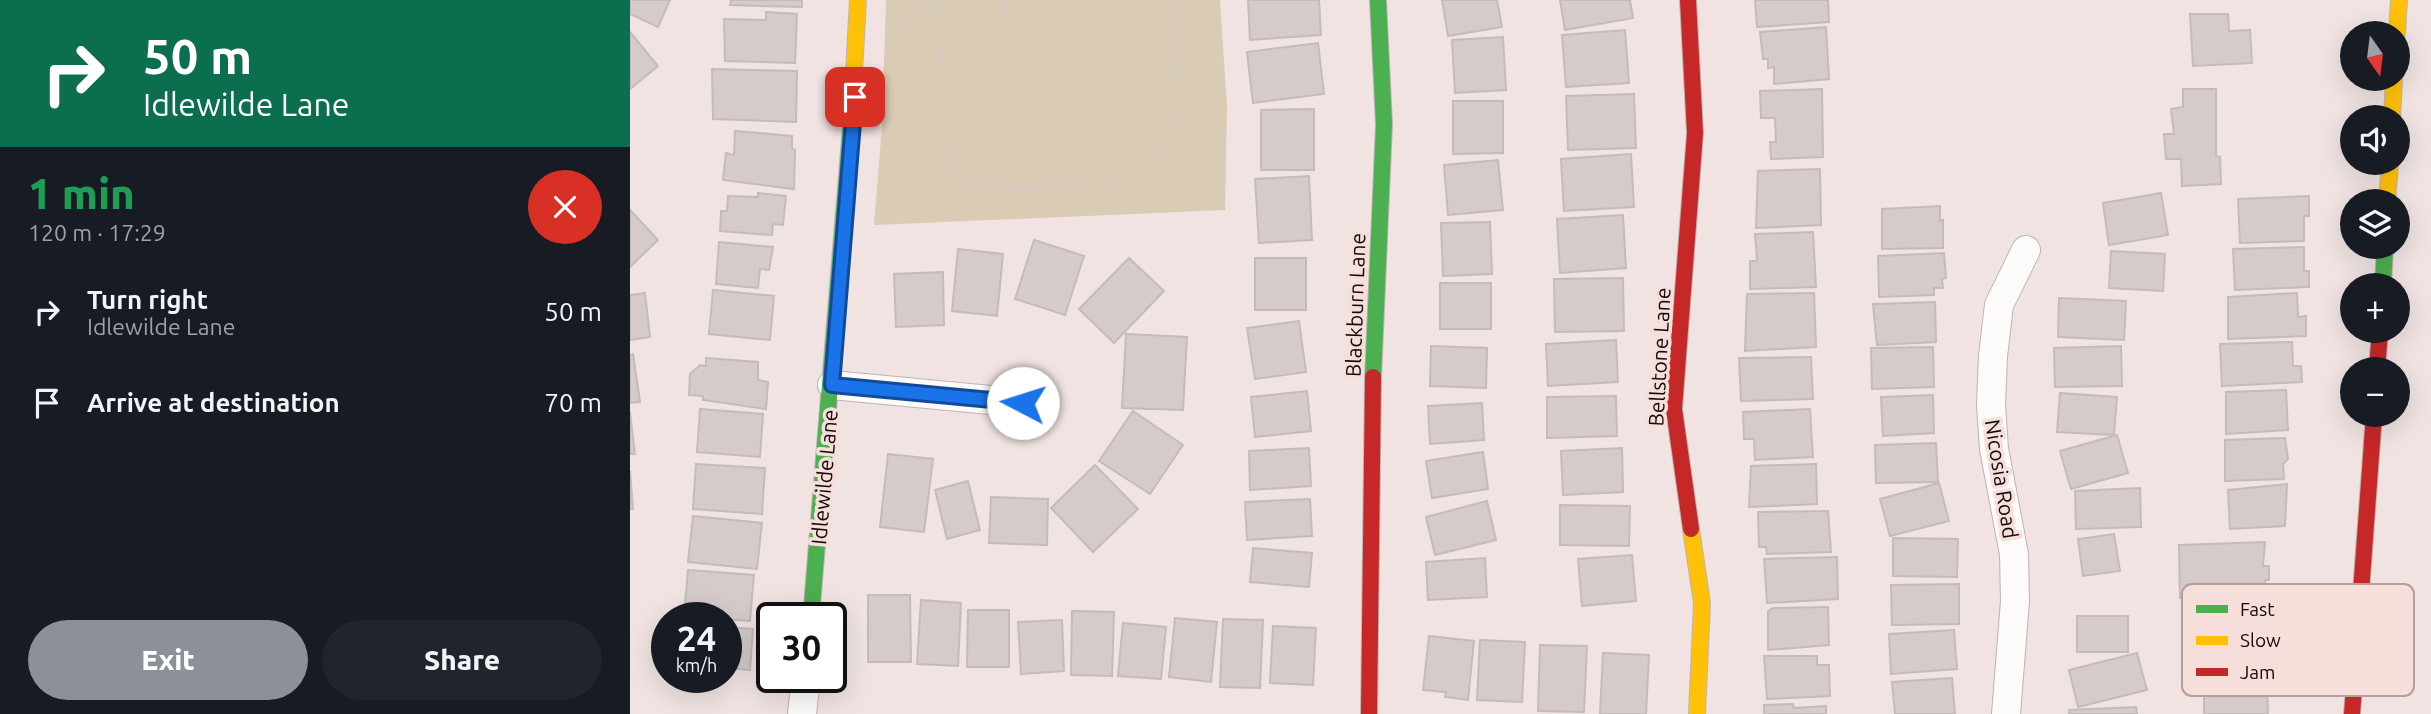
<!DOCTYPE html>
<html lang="en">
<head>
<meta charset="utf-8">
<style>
	body { margin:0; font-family:Ubuntu,sans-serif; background:#20242c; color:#f1f3f6; height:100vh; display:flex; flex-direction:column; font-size:26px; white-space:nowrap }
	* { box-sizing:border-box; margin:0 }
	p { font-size:23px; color:#9ea1a6 }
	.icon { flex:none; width:38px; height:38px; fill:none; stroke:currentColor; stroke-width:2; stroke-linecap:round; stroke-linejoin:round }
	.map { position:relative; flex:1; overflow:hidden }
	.side { display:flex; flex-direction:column; background:#171b24; width:630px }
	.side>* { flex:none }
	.banner { background:#0b6e4f; color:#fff; overflow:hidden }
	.needle { width:46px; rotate:166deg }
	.fabs { position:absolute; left:1710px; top:21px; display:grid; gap:14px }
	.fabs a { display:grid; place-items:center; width:70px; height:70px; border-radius:50%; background:#171b24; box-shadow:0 7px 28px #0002; font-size:35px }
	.speed { position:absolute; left:21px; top:602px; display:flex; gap:14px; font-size:35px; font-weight:700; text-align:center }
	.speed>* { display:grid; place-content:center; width:91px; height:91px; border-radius:50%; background:#171b24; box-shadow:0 7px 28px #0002; line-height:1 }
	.speed small { font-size:18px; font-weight:400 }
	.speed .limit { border:4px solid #111; border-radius:10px; background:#fff; color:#111 }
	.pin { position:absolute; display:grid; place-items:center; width:60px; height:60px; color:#fff; margin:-30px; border-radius:14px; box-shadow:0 4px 10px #0006 }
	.me { position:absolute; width:77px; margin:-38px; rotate:275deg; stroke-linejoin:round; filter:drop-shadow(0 0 5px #0008) }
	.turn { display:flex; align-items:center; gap:24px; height:147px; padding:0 28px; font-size:32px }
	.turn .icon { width:91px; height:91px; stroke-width:2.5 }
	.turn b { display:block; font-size:49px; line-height:60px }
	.round { display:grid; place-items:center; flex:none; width:74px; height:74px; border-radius:37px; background:#20242c }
	.head { display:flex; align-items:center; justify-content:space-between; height:119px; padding:0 28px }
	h1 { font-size:42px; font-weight:800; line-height:52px; color:#1e9e55 }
	.action { display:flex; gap:14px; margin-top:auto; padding:14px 28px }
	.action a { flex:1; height:80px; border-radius:42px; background:#8c9099; color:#fff; font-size:28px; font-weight:800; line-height:80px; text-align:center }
	.action a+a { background:#20242c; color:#f1f3f6 }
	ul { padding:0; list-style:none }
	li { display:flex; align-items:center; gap:21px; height:91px; padding:0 28px }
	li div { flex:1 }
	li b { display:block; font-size:26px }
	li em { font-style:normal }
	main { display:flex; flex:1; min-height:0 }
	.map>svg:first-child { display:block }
</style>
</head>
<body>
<main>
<section class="side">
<div class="banner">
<div class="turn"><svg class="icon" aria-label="right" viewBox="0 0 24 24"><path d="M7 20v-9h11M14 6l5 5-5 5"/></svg><div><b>50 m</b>Idlewilde Lane</div></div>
</div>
<div class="head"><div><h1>1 min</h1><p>120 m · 17:29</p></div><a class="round" style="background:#d93025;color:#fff"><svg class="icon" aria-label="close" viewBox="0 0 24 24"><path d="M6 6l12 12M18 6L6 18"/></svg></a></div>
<ul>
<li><svg class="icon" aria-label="right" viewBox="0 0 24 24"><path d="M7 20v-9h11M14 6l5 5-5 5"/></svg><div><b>Turn right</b><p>Idlewilde Lane</p></div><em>50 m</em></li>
<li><svg class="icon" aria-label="arrive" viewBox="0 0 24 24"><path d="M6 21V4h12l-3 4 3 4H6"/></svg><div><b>Arrive at destination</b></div><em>70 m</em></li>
</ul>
<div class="action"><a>Exit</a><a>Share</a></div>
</section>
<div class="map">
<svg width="1801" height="714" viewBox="0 0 1801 714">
	<rect width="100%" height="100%" fill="#f0e3e1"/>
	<path fill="#dacbb4" d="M256 0H590L597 107 595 210 244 225 252 126Z"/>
	<path fill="#d5cbcb" stroke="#c4bbbb" stroke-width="2" d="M0 0H40L28 27 0 14Z
		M101 0H172V7L100 5Z
		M618 0H689L691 35 620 40Z
		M812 0H867L872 27 818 36Z
		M930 0H1000L1003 18 935 30Z
		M1125 0H1198L1199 22 1127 27Z
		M136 12 167 14 165 63 95 61 94 19 136 20Z
		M1560 14H1598L1599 31 1620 30 1622 63 1563 66Z
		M1196 27 1199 79 1144 84V67L1138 68V59H1133L1130 32Z
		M995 30 999 83 936 87 932 35Z
		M0 32 28 66 0 89Z
		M873 37 876 90 825 93 822 40Z
		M688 43 694 94 623 103 617 52Z
		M82 69 167 71 166 122 83 119Z
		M1192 89 1193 157 1141 159 1140 142H1146L1145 118H1131L1130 91Z
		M1553 89H1586V156L1590 157 1591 184 1552 186 1551 159H1536L1534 134H1544L1541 109 1553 107Z
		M1004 94 1006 148 938 150 936 96Z
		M823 101H873V153L823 154Z
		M684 109V170H631V110Z
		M105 131 162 136V148L165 150 164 189 93 180 96 153 104 155Z
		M1001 154 1004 207 934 211 931 159Z
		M868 160 873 210 818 215 814 165Z
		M1190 169 1191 225 1126 228 1128 171Z
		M679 176 682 240 629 243 625 179Z
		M128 193 156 196 153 225 143 224 142 235 90 231 91 211H97L98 196 128 197Z
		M1531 193 1538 235 1479 245 1473 203Z
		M1679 196V216H1674V241L1610 243 1608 199Z
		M1310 206V221L1313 220V248L1252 249V209Z
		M0 210 28 240 0 267Z
		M993 215 996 268 930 273 927 219Z
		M860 222 862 274 813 276 811 223Z
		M1183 232 1186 287 1120 289V261H1127L1125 234Z
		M404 240 454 256 435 315 385 299Z
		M89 242 143 247 139 270 130 269 128 288 86 284Z
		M1674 247V271H1679V287L1605 290 1603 249Z
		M328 249 373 254 367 316 322 311Z
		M1481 251 1535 254 1533 291 1479 288Z
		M1314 253 1316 278 1312 279 1313 288H1304V295L1249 297 1248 256Z
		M499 258 534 291 484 343 449 309Z
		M625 258H676V310H625Z
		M313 272 314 325 266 327 264 274Z
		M993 278 994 331 925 332 924 279Z
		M810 283H861V329H810Z
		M83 290 144 296 140 340 79 334Z
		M15 293 20 337 0 340V295Z
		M1184 293 1186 347 1115 351 1117 294Z
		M1667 293 1668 317 1676 316V336L1598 339V297Z
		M1429 298 1496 301 1494 340 1428 337Z
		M1305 302 1306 342 1247 345 1243 304Z
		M669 321 676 372 625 379 617 328Z
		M496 334 557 337 553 410 492 408Z
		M986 340 988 382 918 386 916 344Z
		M1662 342 1663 366H1671L1672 382 1592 386 1590 344Z
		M801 346 857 348 856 388 800 386Z
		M1491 346 1492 386 1425 387 1424 348Z
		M1303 347 1304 387 1242 389 1241 348Z
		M3 354 10 402 0 403V355Z
		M1181 357 1183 399 1111 401 1109 358Z
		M76 358 128 362V380L138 382 136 409 73 400V396L59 395 60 374 70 365 76 366Z
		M1656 390 1658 430 1596 434V392Z
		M677 391 681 431 625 437 621 397Z
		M1430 393 1487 397 1484 435 1427 432Z
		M1303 395 1304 433 1253 436 1251 397Z
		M986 396 987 436 917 438V397Z
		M852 403 854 440 800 444 798 406Z
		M70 409 133 414 130 457 67 452Z
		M1180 409 1183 457 1125 460 1124 439H1114L1113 412Z
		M503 411 553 445 520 494 469 461Z
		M0 412 5 454H0Z
		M1487 435 1498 473 1441 489 1430 451Z
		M1655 438 1658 459 1653 464 1654 479 1595 481V440Z
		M1306 443 1308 482 1246 483 1245 445Z
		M679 448 681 486 620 490 619 451Z
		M992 448 993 492 933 495 931 451Z
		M853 452 858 489 802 498 796 461Z
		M258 454 303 459 294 532 250 527Z
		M66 464 135 468 132 514 63 509Z
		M1186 464 1187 504 1119 507 1121 466Z
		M465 465 508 509 463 552 421 508Z
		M0 471 3 509H0Z
		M338 481 350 530 317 539 305 490Z
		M1309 483 1319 521 1260 536 1250 499Z
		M1657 484 1655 526 1600 529 1598 490Z
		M1510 488 1511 527 1446 529 1445 491Z
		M361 497 418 499 417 545 359 543Z
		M680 499 682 536 617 540 615 502Z
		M857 501 866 540 805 555 796 517Z
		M930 505 1000 506 999 546 930 545Z
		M1198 511 1201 552 1137 554 1136 547H1129L1128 512Z
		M63 516 132 523 127 569 58 562Z
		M1484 534 1490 571 1453 576 1448 539Z
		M1263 538 1328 539 1327 577 1263 576Z
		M1635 542 1633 566H1639V580H1635L1636 596 1550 598 1549 545Z
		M623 548 682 553 679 587 620 582Z
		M1002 555 1006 601 952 606 948 559Z
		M1207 557 1208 599 1137 603 1134 559Z
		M855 558 857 597 798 600 796 562Z
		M58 570 124 575 120 621 54 616Z
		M1329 584V624L1262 625 1261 585Z
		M238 595H280L281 662H238Z
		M291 600 331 603 328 666 287 664Z
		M1198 607 1199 645 1138 650V611L1143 608Z
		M338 610H379V667H337Z
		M442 611 484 612 482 676 441 675Z
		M1447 616H1498V652H1447Z
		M545 618 587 622 581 682 539 677Z
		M593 619 633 620 630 688 590 687Z
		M432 620 434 671 391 674 388 622Z
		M493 623 536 627 531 679 488 676Z
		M643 626 686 628 683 685 640 683Z
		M96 627 123 629 120 670 96 668Z
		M1324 630 1327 669 1261 674 1259 634Z
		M799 636 844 641 838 700 815 697 816 692 793 690Z
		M850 640 895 642 892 702 847 700Z
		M910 645 957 646 954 712 908 711Z
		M973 653 1019 655 1016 714H970Z
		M1507 653 1517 690 1448 707 1439 670Z
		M1134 656H1187V665H1199L1200 696 1137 699Z
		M1322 678 1325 714H1265L1262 682Z
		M1637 688 1638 714H1574V691Z
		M1163 704 1164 708 1196 706V714H1134V705Z
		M1506 707 1507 714H1439V710Z"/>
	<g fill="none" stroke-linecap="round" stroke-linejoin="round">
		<g stroke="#beb4b3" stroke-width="30">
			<path id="street" d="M202 385 392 403
				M172 714 176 677
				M1376 714 1385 601 1384 554 1364 449 1361 405 1363 356 1369 305 1396 250"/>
		</g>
		<g stroke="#beb4b3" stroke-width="18">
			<path id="fast" d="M1753 285 1755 247
				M743 377 754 125 748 0
				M181 618 221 126"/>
		</g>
		<g stroke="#beb4b3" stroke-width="18">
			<path id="slow" d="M1767 33 1769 0
				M1762 117 1764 79
				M221 126 228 0
				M1757 201 1760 163
				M1061 529 1072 603 1067 714"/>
		</g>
		<g stroke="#beb4b3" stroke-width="18">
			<path id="jam" d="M1058 0 1065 133 1044 409 1061 529
				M1747 369 1750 331
				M739 714 743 377
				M1722 714 1744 415"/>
		</g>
		<path stroke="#cfcbca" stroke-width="4.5" stroke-dasharray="2 5" stroke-linecap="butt" d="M308 0 316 155 338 184 390 189 484 181 527 153 551 110 543 0
			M376 0V20
			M257 43 297 0"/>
		<use href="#street" stroke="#fdfbfa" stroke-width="28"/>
		<use href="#fast" stroke="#4caf50" stroke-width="16"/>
		<use href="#slow" stroke="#ffc107" stroke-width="16"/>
		<use href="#jam" stroke="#c62828" stroke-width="16"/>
	</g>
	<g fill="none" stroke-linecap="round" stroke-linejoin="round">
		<g stroke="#114b97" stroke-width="18">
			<path id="route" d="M225 97 202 385 393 403"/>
		</g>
		<use href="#route" stroke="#1a73e8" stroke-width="12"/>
	</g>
	<g text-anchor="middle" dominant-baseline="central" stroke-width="7" stroke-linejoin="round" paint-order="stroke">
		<g font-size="21" fill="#130b0a" stroke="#f6dedb">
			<text transform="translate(725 305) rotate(-88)">Blackburn Lane</text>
			<text transform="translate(1029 357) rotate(-87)">Bellstone Lane</text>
			<text transform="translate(194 477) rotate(-85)">Idlewilde Lane</text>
			<text transform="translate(1372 479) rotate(81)">Nicosia Road</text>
		</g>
	</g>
	<rect x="1552" y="584" width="232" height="112" rx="10" fill="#f6dedb" stroke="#b29f9c" stroke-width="2"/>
	<rect x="1566" y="605" width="32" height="8" fill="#4caf50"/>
	<rect x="1566" y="636" width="32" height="9" fill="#ffc107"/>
	<rect x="1566" y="668" width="32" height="8" fill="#c62828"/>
	<g font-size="19" fill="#130b0a">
		<text x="1610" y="616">Fast</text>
		<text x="1610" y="647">Slow</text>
		<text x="1610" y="679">Jam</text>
	</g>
</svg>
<div class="fabs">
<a><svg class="needle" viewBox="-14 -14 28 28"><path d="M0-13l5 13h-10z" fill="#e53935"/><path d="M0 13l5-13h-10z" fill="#9ea1a6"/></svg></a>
<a><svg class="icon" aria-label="sound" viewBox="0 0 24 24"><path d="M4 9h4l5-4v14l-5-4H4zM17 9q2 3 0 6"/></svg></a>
<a><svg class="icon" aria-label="layers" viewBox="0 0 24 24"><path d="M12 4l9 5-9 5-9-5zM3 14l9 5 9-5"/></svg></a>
<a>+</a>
<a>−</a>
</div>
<div class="speed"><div>24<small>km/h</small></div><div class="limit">30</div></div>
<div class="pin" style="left:225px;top:97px;background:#d93025"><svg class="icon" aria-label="arrive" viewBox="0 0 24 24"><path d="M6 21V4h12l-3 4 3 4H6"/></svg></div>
<svg class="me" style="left:393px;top:403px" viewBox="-20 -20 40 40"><circle r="19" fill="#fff"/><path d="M0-13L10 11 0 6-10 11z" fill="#1a73e8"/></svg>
</div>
</main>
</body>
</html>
